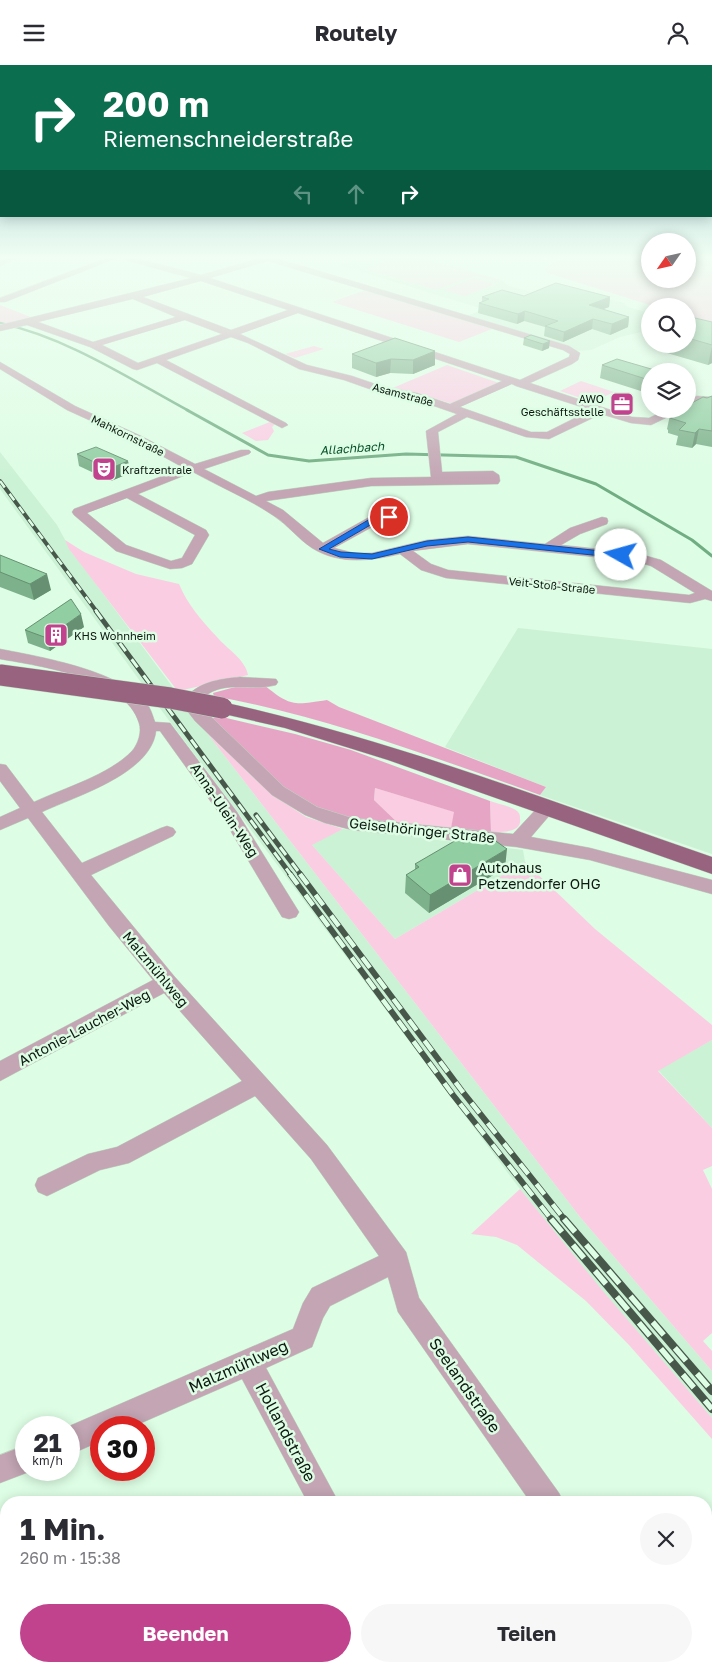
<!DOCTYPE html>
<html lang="de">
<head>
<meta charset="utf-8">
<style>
	body { margin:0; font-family:"Golos Text",sans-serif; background:#f7f7f7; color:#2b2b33; height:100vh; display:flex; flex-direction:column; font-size:19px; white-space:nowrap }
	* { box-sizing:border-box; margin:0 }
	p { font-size:16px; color:#7c7c81 }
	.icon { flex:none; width:28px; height:28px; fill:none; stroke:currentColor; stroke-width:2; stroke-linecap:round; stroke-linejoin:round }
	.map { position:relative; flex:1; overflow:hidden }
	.details { position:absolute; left:0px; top:1431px; width:712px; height:176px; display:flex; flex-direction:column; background:#fff; border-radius:20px 20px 0 0; box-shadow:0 2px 12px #0003 }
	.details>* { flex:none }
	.hud { position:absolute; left:0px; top:0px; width:712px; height:152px; box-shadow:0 2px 12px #0003; background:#0b6e4f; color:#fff; overflow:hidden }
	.needle { width:32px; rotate:236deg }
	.tools { position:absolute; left:641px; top:168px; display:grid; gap:10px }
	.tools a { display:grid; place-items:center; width:55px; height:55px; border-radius:50%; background:#fff; box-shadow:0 2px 12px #0003; font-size:25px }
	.speed { position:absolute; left:15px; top:1351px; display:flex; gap:10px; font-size:25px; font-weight:700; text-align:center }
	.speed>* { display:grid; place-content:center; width:65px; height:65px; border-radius:50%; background:#fff; box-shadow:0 2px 12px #0003; line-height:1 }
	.speed small { font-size:12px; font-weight:400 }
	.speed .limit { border:8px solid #d22; background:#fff; color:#111 }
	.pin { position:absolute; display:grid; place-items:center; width:42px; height:42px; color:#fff; margin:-21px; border:2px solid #fff; border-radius:50%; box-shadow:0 1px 5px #0007 }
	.me { position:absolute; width:55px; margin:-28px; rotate:277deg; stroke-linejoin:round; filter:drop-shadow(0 0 4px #0008) }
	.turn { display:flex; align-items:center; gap:18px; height:105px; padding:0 20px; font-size:22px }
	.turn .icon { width:65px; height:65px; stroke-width:2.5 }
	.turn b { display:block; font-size:35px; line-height:42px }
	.lanes { display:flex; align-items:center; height:48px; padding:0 20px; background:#0003; justify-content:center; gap:25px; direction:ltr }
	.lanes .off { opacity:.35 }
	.round { display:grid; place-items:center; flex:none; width:52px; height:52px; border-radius:26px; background:#f7f7f7 }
	.headline { display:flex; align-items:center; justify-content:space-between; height:85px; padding:0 20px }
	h1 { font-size:30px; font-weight:700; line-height:38px }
	.button { display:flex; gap:10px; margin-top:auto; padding:10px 20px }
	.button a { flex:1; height:58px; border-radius:30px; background:#c1428d; color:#fff; font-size:20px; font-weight:700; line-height:58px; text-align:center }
	.button a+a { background:#f7f7f7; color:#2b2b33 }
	header { display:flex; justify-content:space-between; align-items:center; height:65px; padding:0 20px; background:#fff; font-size:22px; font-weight:700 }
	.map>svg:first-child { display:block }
</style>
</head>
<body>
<header><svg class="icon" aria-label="menu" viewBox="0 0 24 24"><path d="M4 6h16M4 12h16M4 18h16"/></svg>Routely<svg class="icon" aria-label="person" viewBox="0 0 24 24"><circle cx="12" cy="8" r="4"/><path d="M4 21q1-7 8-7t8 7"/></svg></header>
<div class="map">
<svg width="712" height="1607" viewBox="0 0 712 1607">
	<rect width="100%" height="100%" fill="#ddfde4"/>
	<path fill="#cbf2d4" d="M361 193H423L502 215 508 221 531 227 552 219 624 238 628 242 650 248V265L620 272 591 285 577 286 573 283 467 251 483 244 339 200Z
		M0 387 57 460 70 484 197 655 580 1152 712 1306V1353L599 1222 520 1124 159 642 0 424Z
		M518 563 712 584V789L540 730 546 722 445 682Z
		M343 764 523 785 525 797 395 874 311 779Z
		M712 975V1063L658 1005Z"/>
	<path fill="#fbcde3" d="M371 193H419L500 215 496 217 476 211 436 225 365 204 385 197Z
		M568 193H650V214H688V193H712V257L688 251V241H653L547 208 545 204 555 196Z
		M474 213 496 219 465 231 443 225Z
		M365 225 492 264 459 277 332 237Z
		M0 240 33 253 0 260Z
		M314 281 324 284 295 293 285 289Z
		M447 300 499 318 453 339 413 327 388 325Z
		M581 316 614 327 593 337 560 326Z
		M270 357 275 359 272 362 274 366 268 375 256 376 242 368Z
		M65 475 84 487 136 509 179 519C187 539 202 556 217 572 227 584 245 594 248 610L183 625 176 624 69 484Z
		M197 655 273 730 306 752 343 764 312 780 395 874 525 797 595 864 712 960V975L658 1006 712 1063V1101L703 1105 712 1124V1268L703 1276 712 1286V1306L580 1152Z
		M375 723 455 747 451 763 398 758 374 735Z
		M490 736C498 739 510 741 517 746 520 749 520 750 520 754 522 768 501 767 491 767Z
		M520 1124 602 1225 712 1353V1374L629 1280 586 1236 517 1180 496 1172 471 1169Z"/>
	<path fill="#e7a5c6" d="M264 620C291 642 294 640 327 635L339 642 546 722 540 730C433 692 326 652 214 631L213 628 235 622Z
		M218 651 295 669 351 685 490 736 491 767 451 763 454 747 375 723 374 735 398 758C382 756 365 755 349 752 291 741 250 693 209 655Z"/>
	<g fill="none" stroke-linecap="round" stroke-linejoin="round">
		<path stroke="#71ad82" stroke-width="2.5" d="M0 258C68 273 128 313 189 346"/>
		<path stroke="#71ad82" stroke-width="3" d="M187 345 268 390 309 396 406 389 516 392 596 419 692 475 712 491"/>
		<g stroke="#bcd8c2" stroke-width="1">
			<path id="minor" d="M7 193H19L0 201V195Z
				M106 193H117L5 237H0V233Z
				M123 193H136L201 210 260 193H276L569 281 580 288 578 295 572 299 530 318 632 352 649 353 668 344H681L680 346 651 360 631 358 601 349 549 374 526 372 467 352 438 367 442 407 493 406 499 410 500 416 498 419 371 421 266 436 283 445 323 478 373 450 405 448 406 451 405 454 381 457 334 483 354 488H372L427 475 468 471 545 479 570 463 602 452 607 453 608 456 607 459 580 469 561 480 636 488 661 495 712 526V536L705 534 690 538 446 513 421 505 400 489C371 496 339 500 312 483 298 474 288 460 274 451 249 434 220 422 193 407L138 429 206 465 209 470 192 499 182 503 170 504 116 486 74 450 72 447 74 444 184 403 133 375 67 345 0 304V297L75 341 141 371 195 399 241 385H249L251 387 249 389 204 404 256 431 268 427 371 413 431 412 426 366 457 349 411 333 378 327 344 315 299 304 248 278 231 272 166 295 286 358 288 360 282 363 157 298 137 305 133 304 90 282 27 260 0 266V260L191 213 124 195ZM268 196 563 285 570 289 569 292 520 315 210 213ZM201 216 288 245 231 265 143 232ZM133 234 176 252 93 277 38 257ZM298 248 502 316 450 339 417 328 384 322 352 311 307 300 240 269ZM185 255 222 269 138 298 102 280ZM512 319 516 321 591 345 547 367H531L460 342ZM127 433 195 470 182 493 171 496 126 480 87 448ZM468 479 634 496 651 501 695 528 689 530 448 505 431 499 413 486Z
				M697 331 712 332V338L698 337 688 340V334Z
				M0 584C41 592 125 606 149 642 152 647 153 652 155 657L170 658 237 747 299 847 296 852 289 854 282 852 224 755 160 666H156C151 709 76 731 42 747L82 798 161 763 167 761 173 763 176 767 173 771 91 810 174 911 327 1080 406 1187 419 1233 559 1428 564 1438H531L398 1247 388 1212 330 1241 323 1253 312 1282 266 1303 339 1438H308L242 1314 132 1362H101V1376L69 1390V1362H67L293 1264 303 1238 312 1223 379 1191 311 1094 255 1031 129 1098 100 1105 47 1131 38 1127 35 1120 38 1113 88 1089 117 1082 242 1016 164 928 0 1016V996L153 915 109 861 28 753 0 765V752L20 743 0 716V699L6 700 34 737C64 723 109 710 132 686 138 679 142 667 139 658 126 613 40 601 0 594Z
				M240 612 276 614 278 617 276 620C250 627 220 613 200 636L201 642 284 722 317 742 352 753 513 769 540 740 546 738 552 740 555 744 531 772 590 783 712 815V829L590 795 517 782 352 765 325 758 305 750 272 730 195 656 185 643 184 635C197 617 219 614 240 612Z
				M26 1380V1405H34L0 1418V1390Z
				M396 1601H429L431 1607H398Z
				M651 1601H685L687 1607H653Z"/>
		</g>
		<g stroke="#bcd8c2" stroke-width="1">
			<path id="major" d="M222 637C390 674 550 736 712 792V809L388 695 285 663 215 647 212 643 215 639Z"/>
		</g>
		<use href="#minor" fill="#c3a5b3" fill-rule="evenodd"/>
		<use href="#major" fill="#97637e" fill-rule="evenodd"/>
		<g stroke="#47584b" stroke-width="4">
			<path id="rail-far3" d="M0 416 97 547"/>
		</g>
		<g stroke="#47584b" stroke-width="5">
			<path id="rail-far2" d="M96 546 291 810
				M256 750 301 810"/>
		</g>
		<g stroke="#47584b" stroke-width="6">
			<path id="rail-far1" d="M290 809 453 1030 552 1155
				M300 809 462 1026 565 1155"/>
		</g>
		<g stroke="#47584b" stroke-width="8">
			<path id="rail" d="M551 1154 712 1344
				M564 1154 712 1326"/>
		</g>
		<use href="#rail-far3" stroke="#ddfde4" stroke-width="2.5" stroke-dasharray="8" stroke-linecap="butt"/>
		<use href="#rail-far2" stroke="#ddfde4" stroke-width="3" stroke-dasharray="10" stroke-linecap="butt"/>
		<use href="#rail-far1" stroke="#ddfde4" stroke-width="4.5" stroke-dasharray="13" stroke-linecap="butt"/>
		<use href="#rail" stroke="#ddfde4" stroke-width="5.5" stroke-dasharray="17" stroke-linecap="butt"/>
		<g stroke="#bcd8c2" stroke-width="22" stroke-linecap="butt">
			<path id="major-bridge" d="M0 610 170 633 222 643"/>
		</g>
		<use href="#major-bridge" stroke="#97637e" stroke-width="21"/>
	</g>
	<path fill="#7db18b" d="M524 231 610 232 609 242 603 244 629 252 628 262 610 270 592 264 563 277 544 271 545 262 524 256 517 259 478 248 479 238 482 237V232Z
		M688 254 712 257V298L708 300 667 288V286L660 284 661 279H688Z
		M531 270 549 283 542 286 523 280 524 273Z
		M435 286V300L413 309 390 308 376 312 352 303V289Z
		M602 300 650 306V327L647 328 600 313Z
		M712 331V382L696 379 692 383 676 380 678 371 668 368V365L667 364 670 350Z
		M77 389 128 396 130 408 111 416 79 401Z
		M0 490 51 525 34 535 0 522Z
		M84 562 50 586 28 578 25 565Z
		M463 778 505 803 429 848 405 828 406 810 415 805V799Z"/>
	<path fill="#669071" d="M610 232 609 242 588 250 589 240Z
		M525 246 524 256 517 259 518 249Z
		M629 252 628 262 610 270 612 259Z
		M593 254 592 264 563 277 564 267Z
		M550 276 549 283 542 286 543 279Z
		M712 281V298L708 300Z
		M435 286V300L413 309V295Z
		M391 294 390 308 376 312V298Z
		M649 315H650V327L647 328Z
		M699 364 696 379 692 383 695 368Z
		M128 396 130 408 111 416 109 404Z
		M47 509 51 525 34 535 30 519Z
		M81 549 84 562 50 586 47 573Z
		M507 784 505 803 429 848 430 830Z"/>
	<path fill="#91cea2" stroke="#669071" d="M556 218 610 232 589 240 629 252 612 259 593 254 564 267 545 261 558 256 525 246 518 249 479 238 489 234 482 232 502 225 524 231Z
		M691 252 712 257V280L688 273V254Z
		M531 270 550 276 543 279 524 273Z
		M395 273 435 286 413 295 391 294 376 298 352 289Z
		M617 294 658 306H650V315H649L602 300Z
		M712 331V366L699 364 695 368 679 365 686 358 670 353 674 351 670 350 681 344H688V340L703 332 707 333Z
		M96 382 128 396 109 404 77 389Z
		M0 490 47 509 30 519 0 507Z
		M71 534 81 549 47 573 25 565Z
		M483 767 507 784 430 830 406 810 419 802 415 799 458 774 463 778Z"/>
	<linearGradient id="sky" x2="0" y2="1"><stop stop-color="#78b1bf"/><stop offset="0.46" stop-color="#f0fef3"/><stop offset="1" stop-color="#f0fef3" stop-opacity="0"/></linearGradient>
	<rect width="712" height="418" fill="url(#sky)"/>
	<path fill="#1a73e8" stroke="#114b97" d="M389 450H391V454L379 455 329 484 341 487 372 489 427 476 468 472 621 488 625 490 621 493 468 477 427 481 372 494 340 492 319 484 375 451Z"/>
	<defs>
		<g id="office-square" transform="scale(1.25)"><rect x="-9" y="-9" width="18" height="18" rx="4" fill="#c1428d" stroke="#ddfde4"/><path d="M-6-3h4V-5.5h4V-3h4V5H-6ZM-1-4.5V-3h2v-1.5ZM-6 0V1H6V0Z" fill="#fff"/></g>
		<g id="theatre-square" transform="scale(1.25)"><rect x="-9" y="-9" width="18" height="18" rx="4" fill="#c1428d" stroke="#ddfde4"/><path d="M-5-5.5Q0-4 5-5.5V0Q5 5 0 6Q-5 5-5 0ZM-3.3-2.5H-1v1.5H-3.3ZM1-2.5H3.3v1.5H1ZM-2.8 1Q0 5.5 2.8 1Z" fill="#fff"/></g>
		<g id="building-square" transform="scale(1.25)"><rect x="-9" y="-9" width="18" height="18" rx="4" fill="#c1428d" stroke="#ddfde4"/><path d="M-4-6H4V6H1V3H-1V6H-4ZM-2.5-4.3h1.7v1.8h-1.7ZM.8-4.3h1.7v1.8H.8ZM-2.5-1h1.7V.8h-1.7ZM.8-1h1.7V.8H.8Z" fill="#fff"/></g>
		<g id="shop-square" transform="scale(1.25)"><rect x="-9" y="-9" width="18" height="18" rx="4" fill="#c1428d" stroke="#ddfde4"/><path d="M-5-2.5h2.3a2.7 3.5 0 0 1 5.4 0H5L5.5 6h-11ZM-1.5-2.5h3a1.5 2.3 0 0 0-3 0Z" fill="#fff"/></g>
	</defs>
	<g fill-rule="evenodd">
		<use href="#office-square" x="622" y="339"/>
		<use href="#theatre-square" x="104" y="404"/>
		<use href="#building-square" x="56" y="570"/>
		<use href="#shop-square" x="460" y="810"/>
	</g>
	<g text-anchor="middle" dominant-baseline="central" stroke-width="5" stroke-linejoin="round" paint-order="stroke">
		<g font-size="11" fill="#0d1810" stroke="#ddfde4">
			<text transform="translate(403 329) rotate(15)">Asamstraße</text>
			<text transform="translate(128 370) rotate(26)">Mahkornstraße</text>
			<text transform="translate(552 520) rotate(6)">Veit-Stoß-Straße</text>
		</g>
		<g font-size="11" fill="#0d1810" stroke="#ddfde4" text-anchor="start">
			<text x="604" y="333" text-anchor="end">AWO<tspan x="604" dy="13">Geschäftsstelle</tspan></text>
			<text x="122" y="404">Kraftzentrale</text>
			<text x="74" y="570">KHS Wohnheim</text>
		</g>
		<g font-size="12" font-style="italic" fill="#085129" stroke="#ddfde4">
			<text transform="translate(352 383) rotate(-4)">Allachbach</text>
		</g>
		<g font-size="14" fill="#0d1810" stroke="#ddfde4">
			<text transform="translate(225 745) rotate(56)">Anna-Ulein-Weg</text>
			<text transform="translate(422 765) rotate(6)">Geiselhöringer Straße</text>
			<text transform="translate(156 904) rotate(50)">Malzmühlweg</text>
			<text transform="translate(84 962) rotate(-28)">Antonie-Laucher-Weg</text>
		</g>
		<g font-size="14" fill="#0d1810" stroke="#ddfde4" text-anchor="start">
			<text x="478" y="802">Autohaus<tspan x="478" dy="16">Petzendorfer OHG</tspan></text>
		</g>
		<g font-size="16" fill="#0d1810" stroke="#ddfde4">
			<text transform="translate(238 1301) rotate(-24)">Malzmühlweg</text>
			<text transform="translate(465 1320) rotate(55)">Seelandstraße</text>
			<text transform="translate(286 1367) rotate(62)">Hollandstraße</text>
		</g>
	</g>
</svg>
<div class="tools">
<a><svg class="needle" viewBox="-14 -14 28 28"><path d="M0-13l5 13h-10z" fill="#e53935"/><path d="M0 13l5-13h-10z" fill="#7c7c81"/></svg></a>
<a><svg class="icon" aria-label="search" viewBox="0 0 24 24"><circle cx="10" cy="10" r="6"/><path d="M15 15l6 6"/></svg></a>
<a><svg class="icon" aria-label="layers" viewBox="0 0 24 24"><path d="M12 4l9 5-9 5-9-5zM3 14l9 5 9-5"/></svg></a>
</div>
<div class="speed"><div>21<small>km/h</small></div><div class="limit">30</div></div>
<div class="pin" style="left:389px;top:452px;background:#d93025"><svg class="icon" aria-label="arrive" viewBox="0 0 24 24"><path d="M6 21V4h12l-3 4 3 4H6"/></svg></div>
<svg class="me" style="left:621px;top:490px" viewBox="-20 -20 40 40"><circle r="19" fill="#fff"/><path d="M0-13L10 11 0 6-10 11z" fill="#1a73e8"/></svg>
<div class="hud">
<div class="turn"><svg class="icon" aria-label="right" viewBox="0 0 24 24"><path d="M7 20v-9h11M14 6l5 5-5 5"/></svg><div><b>200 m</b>Riemenschneiderstraße</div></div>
<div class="lanes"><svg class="icon off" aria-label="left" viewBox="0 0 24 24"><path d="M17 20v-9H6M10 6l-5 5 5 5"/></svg><svg class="icon off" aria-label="ahead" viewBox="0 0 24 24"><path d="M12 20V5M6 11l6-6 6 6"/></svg><svg class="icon" aria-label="right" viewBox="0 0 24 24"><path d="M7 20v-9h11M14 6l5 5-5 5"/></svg></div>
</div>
<section class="details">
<div class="headline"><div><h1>1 Min.</h1><p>260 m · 15:38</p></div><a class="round"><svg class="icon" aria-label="close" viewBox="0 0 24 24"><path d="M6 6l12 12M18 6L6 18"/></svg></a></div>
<div class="button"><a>Beenden</a><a>Teilen</a></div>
</section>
</div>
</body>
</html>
